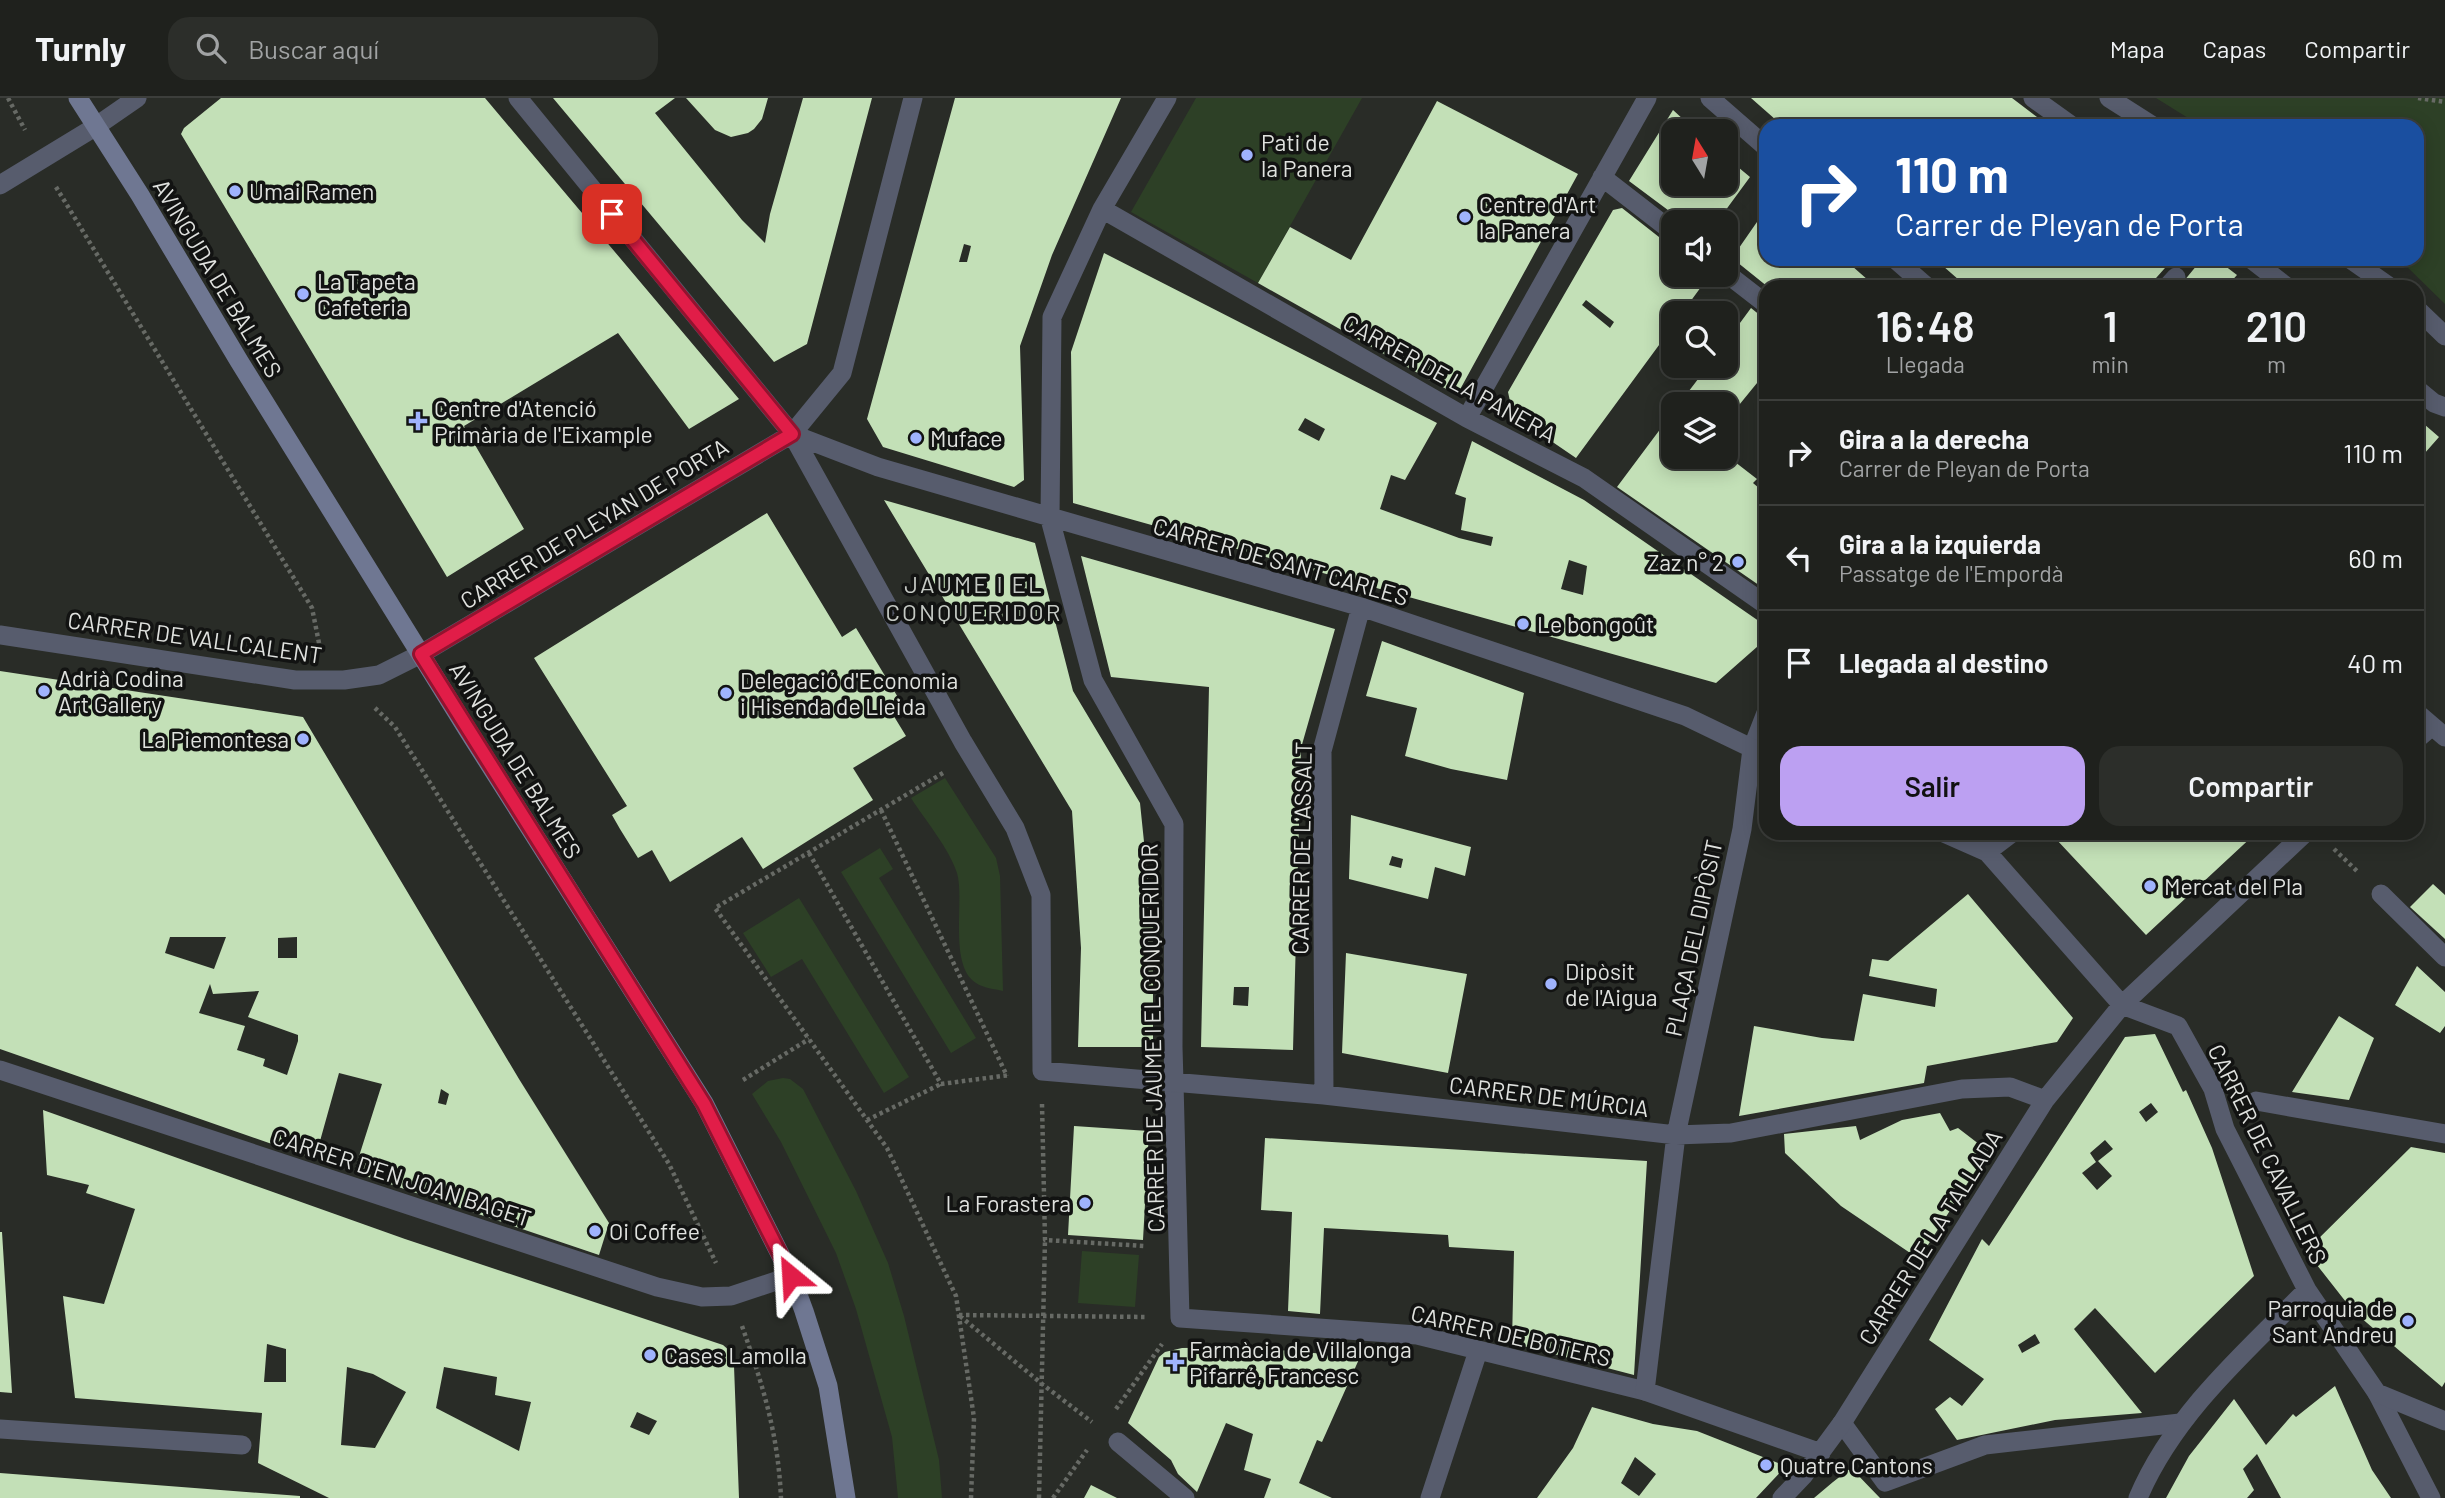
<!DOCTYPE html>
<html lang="es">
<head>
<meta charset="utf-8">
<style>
	body { margin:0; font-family:Barlow,sans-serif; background:#2c2e2a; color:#f1f3f6; height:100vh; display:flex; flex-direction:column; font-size:26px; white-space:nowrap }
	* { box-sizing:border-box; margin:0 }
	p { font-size:23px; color:#a1a3a4 }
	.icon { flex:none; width:38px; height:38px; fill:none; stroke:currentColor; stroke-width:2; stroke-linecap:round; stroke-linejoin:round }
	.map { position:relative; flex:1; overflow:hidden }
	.panel { position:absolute; left:1759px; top:182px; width:665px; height:560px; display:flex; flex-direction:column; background:#1f211d; border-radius:21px; box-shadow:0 4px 18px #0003,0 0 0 2px #3c3e3b }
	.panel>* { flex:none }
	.top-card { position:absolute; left:1759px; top:21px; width:665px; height:147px; border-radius:21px; box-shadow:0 4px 18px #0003,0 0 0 2px #3c3e3b; background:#1a4fa0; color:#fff; overflow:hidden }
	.needle { width:46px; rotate:349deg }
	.fabs { position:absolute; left:1661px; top:21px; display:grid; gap:14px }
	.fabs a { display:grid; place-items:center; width:77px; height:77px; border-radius:14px; background:#1f211d; box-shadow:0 4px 18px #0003,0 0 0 2px #3c3e3b; font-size:35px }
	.pin { position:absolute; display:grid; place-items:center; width:60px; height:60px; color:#fff; margin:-30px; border-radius:14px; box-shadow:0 4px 10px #0006 }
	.me { position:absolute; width:77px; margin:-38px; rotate:333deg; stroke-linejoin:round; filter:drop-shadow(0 0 5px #0008) }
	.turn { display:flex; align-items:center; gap:24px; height:147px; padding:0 21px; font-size:32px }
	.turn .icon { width:91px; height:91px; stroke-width:2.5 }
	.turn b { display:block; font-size:49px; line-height:60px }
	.eta { display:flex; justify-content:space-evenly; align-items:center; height:119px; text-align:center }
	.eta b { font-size:42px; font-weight:600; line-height:49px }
	.action { display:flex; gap:14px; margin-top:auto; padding:14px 21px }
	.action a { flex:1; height:80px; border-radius:21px; background:#bca0f2; color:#111; font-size:28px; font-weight:600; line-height:80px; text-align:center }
	.action a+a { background:#2c2e2a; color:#f1f3f6 }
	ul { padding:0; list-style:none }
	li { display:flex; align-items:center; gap:21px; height:105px; padding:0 21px; border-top:2px solid #3c3e3b }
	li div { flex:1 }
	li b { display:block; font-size:26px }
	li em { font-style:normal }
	header { display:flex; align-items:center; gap:42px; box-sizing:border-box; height:98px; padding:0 35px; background:#1f211d; border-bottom:2px solid #3c3e3b }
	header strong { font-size:33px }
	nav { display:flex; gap:38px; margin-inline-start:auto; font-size:24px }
	.search { width:490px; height:63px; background:#2c2e2a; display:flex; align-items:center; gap:18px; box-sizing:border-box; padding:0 24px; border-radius:21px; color:#a1a3a4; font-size:26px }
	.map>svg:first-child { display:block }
</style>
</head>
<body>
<header>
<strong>Turnly</strong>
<div class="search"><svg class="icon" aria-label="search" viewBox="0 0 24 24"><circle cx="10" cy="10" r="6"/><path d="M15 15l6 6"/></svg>Buscar aquí</div>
<nav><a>Mapa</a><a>Capas</a><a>Compartir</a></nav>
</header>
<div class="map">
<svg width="2445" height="1400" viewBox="0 0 2445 1400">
	<rect width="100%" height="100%" fill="#292c27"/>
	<path fill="#2d4026" d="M1196 0H1362L1258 185 1131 114Z
		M2156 0H2445V206L2399 161H2417V28H2201Z
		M945 680 996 760 1000 778 1003 893C995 891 983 890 976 885 948 867 965 802 957 775 949 750 925 722 911 700Z
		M880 750 893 771 879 780 976 940 951 955 841 774Z
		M799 800 909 979 884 995 802 861 771 879 743 835Z
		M783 980 790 981 803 991 856 1093 888 1165 904 1218 939 1362 942 1400H898L892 1339 856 1211 836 1155 781 1044 752 996 768 983Z
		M1082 1153 1139 1157 1135 1209 1078 1205Z"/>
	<path fill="#c3e0b7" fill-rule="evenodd" d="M221 0H485L739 301 689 331 618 235 464 328 524 431 447 479 181 36 184 30Z
		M553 0H675L655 15 742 122 765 145 770 116 803 0H872L807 246 774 264Z
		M686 0H768L762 21 754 31 748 35 731 39 715 32Z
		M955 0H1121L1052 157 1020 248 1024 382 1014 389 883 349 867 321ZM964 146 971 148 967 164H959Z
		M1751 0H2012L2049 28H1783Z
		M1437 3 1578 76 1457 297 1258 185 1290 129 1351 162Z
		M1673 12 1696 33H1673V86H1726V59L1750 79 1717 124H1684L1629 83Z
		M1622 110 1673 150V177L1709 178 1682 215H1673V228L1576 360 1513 317 1508 294 1613 112ZM1586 202 1614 224 1610 230 1582 207Z
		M1766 111V161H1844L1876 189H1768L1732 160Z
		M1104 155 1437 325 1405 382 1391 377 1380 411 1459 440 1491 448 1493 439 1461 432 1466 400 1455 396 1472 343 1584 402 1766 528V541L1716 585 1073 405 1071 254ZM1305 320 1325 331 1319 343 1298 332ZM1569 462 1587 468 1583 497 1561 491Z
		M1935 161H2173L2148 189H1967Z
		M2202 161H2216L2237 177 2226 189H2179Z
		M1751 210 1766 222V274L1726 323V306H1679L1708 268H1726V244Z
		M1673 314V359H1726V357L1757 381 1753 385 1766 396V492L1617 389Z
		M2417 320 2439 339 2417 364Z
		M884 402 1035 445 1073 593 1140 705 1153 831V949H1078L1081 850 1072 713Z
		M767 415 842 539 856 530 899 601 887 607 906 638 853 670 873 702 763 771 742 739 670 784 652 752 638 760 620 731 612 717 627 708 534 560Z
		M1081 458 1335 531 1301 650 1293 952 1201 949 1209 589 1111 579ZM1234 889H1249L1248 908 1233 907Z
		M1382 543 1524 595 1507 682 1451 671 1405 658 1417 610 1366 598Z
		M0 573 303 619 519 981 609 1125 599 1157 354 1074 382 986 339 975 315 1061 0 951ZM170 839H226L214 871 165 855ZM297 839V860H278V840ZM210 886 213 896 259 893 248 919 298 937V943L287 977 263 968 265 961 237 952 245 928 199 915ZM441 991 449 996 446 1007 438 1005Z
		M1351 717 1471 749 1465 778 1435 769 1428 801 1349 781ZM1392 758 1403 761 1401 770 1389 767Z
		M2060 735H2256L2146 837 2055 740Z
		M2433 786 2445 797V841L2410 809Z
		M1968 796 2073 920 2057 944 1927 968 1924 985 1739 1018 1754 928 1822 940 1854 943 1863 896 1935 909 1937 891 1869 878 1872 861 1888 863Z
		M1346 855 1467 876 1448 975 1342 955Z
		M2417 868 2445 894V928L2440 935 2395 907Z
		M2339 918 2374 940 2349 1002 2292 994Z
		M2155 936 2183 994 2186 992 2212 1050 2254 1178 2155 1275 2095 1210 2074 1231 2142 1315 2055 1322 1957 1342 1935 1311 1950 1299 1962 1308 1984 1281 1929 1242 1982 1141 1989 1148 2125 939ZM2151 1005 2158 1014 2146 1024 2139 1014ZM2105 1042 2113 1051 2098 1063 2112 1078 2097 1092 2082 1075 2096 1064 2090 1055ZM2035 1236 2040 1245 2022 1255 2018 1247Z
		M43 1012 405 1141 723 1247 731 1254 734 1268 739 1400H329L258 1365 262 1315 75 1300 63 1198 104 1206 135 1111 86 1095 89 1087 47 1077ZM267 1246 286 1251V1284H264ZM347 1269 373 1276 406 1294 375 1350 341 1347ZM444 1269 497 1279 495 1297 531 1304 519 1353 436 1310ZM637 1314 657 1323 649 1337 630 1329Z
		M1940 1015 1950 1033 1958 1030 1988 1053 1919 1161 1841 1108 1785 1055 1784 1036 1856 1028 1860 1042 1902 1022Z
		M1074 1028 1149 1033 1143 1142 1068 1137Z
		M1265 1040 1647 1063 1634 1277 1512 1245 1514 1153 1449 1149 1448 1137 1324 1130 1320 1216 1288 1213 1292 1114 1261 1112Z
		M2411 1049 2445 1055V1284L2442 1289 2353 1213 2306 1153Z
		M0 1134H2L12 1295 0 1294Z
		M1245 1249 1360 1259 1322 1344 1317 1342 1299 1385 1332 1400H1264L1271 1381 1244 1372 1253 1336 1226 1325 1197 1394 1178 1376 1171 1362 1128 1325 1159 1259 1165 1254 1182 1250Z
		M2335 1288 2372 1372 2391 1400H2281L2257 1356 2243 1371 2254 1392 2247 1400H2166L2189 1358 2234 1301 2266 1347 2293 1316 2296 1319Z
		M1592 1309 1653 1326 1697 1333 1786 1368 1756 1400H1537L1573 1350ZM1635 1359 1656 1376 1639 1398 1621 1385Z
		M1851 1370 1880 1400H1814L1833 1384Z
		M0 1375 300 1398V1400H0Z
		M1091 1387 1117 1400H1084Z"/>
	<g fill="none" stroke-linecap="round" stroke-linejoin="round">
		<path stroke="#676a65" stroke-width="4.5" stroke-dasharray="3.5 3.5" stroke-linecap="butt" d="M8 0 25 32
			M2418 0 2445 4
			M56 89 312 510 320 550
			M375 610 395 629 669 1066 716 1165
			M943 675 715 810 887 1050 956 1198 974 1320 971 1400
			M881 712 1007 978
			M2334 751 2358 774
			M809 755 941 986 1010 977
			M743 982 809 941
			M1042 1006 1045 1142 1145 1148
			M867 1022 941 986
			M959 1217 1148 1219
			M960 1218 1042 1286 1092 1324
			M742 1228C763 1288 778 1335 781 1400
			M1116 1311 1162 1246
			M1039 1400 1045 1142
			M1053 1400 1087 1352"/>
		<path stroke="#575c6d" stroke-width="19" d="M2167 189 2176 179
			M1752 651 1766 615
			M1174 985 1180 1220 1417 1237 1645 1293
			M2377 1295 2431 1400
			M1842 1325 1885 1384 1985 1347 2180 1325
			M0 1331 242 1347
			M1118 1344 1185 1400
			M1430 1400 1478 1253"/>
		<path stroke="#575c6d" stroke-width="19" d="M518 0 792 336 963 644 1015 730 1041 797 1042 973 1324 997 1676 1037 1731 1035 1962 991 2010 989 2045 1002
			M1167 0 1102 111 1052 219 1050 421 1093 582 1174 726 1173 949 1174 985
			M1710 0 1766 49
			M2033 0 2072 28
			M2109 0 2153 28
			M1602 79 1673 134
			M0 87 95 29 137 0
			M1102 111 1467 320 1584 380 1766 507
			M1895 161 1927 189
			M2251 161 2287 189
			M2350 161 2390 189
			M1726 175 1766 206
			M2417 211 2445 238
			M2417 291 2434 305 2445 309
			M1467 320 1647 0
			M792 336 878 369 1361 509 1685 618 1766 657
			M0 537 295 582H344L379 577 421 556 792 336 842 275 913 0
			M2417 615 2445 639
			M2417 641 2431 629
			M1752 651 1742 731 1676 1037 1645 1293 1821 1355
			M1944 735 1987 754 2122 907 2178 928 2213 991 2225 1031 2307 1192 2377 1295 2445 1323
			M1987 754 2012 735
			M2381 796 2445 859
			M0 972 657 1189 702 1199 731 1198 791 1178
			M1324 997 1322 653 1361 509
			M2256 1003 2445 1036
			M1782 1400 1803 1378 1842 1325 2045 1002 2122 907 2305 735
			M2138 1400C2173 1317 2244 1255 2307 1192"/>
		<path stroke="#6f7792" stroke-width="19" d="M78 0 140 97 239 263 467 631 704 1005 791 1178 804 1213 828 1288 846 1400"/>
	</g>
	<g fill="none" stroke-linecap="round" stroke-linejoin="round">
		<g stroke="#92132f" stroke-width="18">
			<path id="route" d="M612 116 792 336 421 556 704 1006 791 1178"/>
		</g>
		<use href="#route" stroke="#e11d48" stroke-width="12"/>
	</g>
	<g fill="#9fb3fd" stroke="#121312" stroke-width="2.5">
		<circle cx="1247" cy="57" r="7"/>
		<circle cx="235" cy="93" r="7"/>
		<circle cx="1465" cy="119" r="7"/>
		<circle cx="303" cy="196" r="7"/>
		<path d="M414.5 312.5h7v7h7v7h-7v7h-7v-7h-7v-7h7z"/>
		<circle cx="916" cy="340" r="7"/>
		<circle cx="1738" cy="464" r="7"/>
		<circle cx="1523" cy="526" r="7"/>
		<circle cx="44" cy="593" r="7"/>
		<circle cx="726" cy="595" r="7"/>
		<circle cx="303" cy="641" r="7"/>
		<circle cx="2150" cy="788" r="7"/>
		<circle cx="1551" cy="886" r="7"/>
		<circle cx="1085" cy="1105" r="7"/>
		<circle cx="595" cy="1133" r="7"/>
		<circle cx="2408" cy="1223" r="7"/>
		<circle cx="650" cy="1257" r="7"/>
		<path d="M1171.5 1253.5h7v7h7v7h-7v7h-7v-7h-7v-7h7z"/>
		<circle cx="1766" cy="1367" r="7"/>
	</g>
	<g text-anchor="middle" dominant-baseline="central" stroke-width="7" stroke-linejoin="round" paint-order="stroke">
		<g font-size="23" fill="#e0e2df" stroke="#121312" text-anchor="start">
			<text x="1261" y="44">Pati de<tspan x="1261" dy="26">la Panera</tspan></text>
			<text x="249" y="93">Umai Ramen</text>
			<text x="1479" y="106">Centre d'Art<tspan x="1479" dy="26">la Panera</tspan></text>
			<text x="317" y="183">La Tapeta<tspan x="317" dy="26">Cafeteria</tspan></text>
			<text x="434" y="310">Centre d'Atenció<tspan x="434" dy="26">Primària de l'Eixample</tspan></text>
			<text x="930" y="340">Muface</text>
			<text x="1724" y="464" text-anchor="end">Zaz n° 2</text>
			<text x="1537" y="526">Le bon goût</text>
			<text x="58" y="580">Adrià Codina<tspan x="58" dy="26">Art Gallery</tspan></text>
			<text x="740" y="582">Delegació d'Economia<tspan x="740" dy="26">i Hisenda de Lleida</tspan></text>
			<text x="289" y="641" text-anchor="end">La Piemontesa</text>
			<text x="2164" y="788">Mercat del Pla</text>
			<text x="1565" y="873">Dipòsit<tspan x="1565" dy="26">de l'Aigua</tspan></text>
			<text x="1071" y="1105" text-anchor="end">La Forastera</text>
			<text x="609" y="1133">Oi Coffee</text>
			<text x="2394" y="1210" text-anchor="end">Parroquia de<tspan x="2394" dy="26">Sant Andreu</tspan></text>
			<text x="1189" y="1251">Farmàcia de Villalonga<tspan x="1189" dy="26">Pifarré, Francesc</tspan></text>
			<text x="664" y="1257">Cases Lamolla</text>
			<text x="1780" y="1367">Quatre Cantons</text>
		</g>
		<g font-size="23" fill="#e0e2df" stroke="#121312">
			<text transform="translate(218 180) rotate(59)">AVINGUDA DE BALMES</text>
			<text transform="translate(1450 280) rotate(29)">CARRER DE LA PANERA</text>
			<text transform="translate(594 425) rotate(-31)">CARRER DE PLEYAN DE PORTA</text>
			<text transform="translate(1281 463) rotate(16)">CARRER DE SANT CARLES</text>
			<text transform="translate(195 539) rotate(8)">CARRER DE VALLCALENT</text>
			<text transform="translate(516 662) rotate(58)">AVINGUDA DE BALMES</text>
			<text transform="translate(1301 750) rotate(-89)">CARRER DE L'ASSALT</text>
			<text transform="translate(1693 840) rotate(-78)">PLAÇA DEL DIPÒSIT</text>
			<text transform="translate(1152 940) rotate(-91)">CARRER DE JAUME I EL CONQUERIDOR</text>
			<text transform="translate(1549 998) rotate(7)">CARRER DE MÚRCIA</text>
			<text transform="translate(2268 1056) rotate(64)">CARRER DE CAVALLERS</text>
			<text transform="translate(402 1079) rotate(18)">CARRER D'EN JOAN BAGET</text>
			<text transform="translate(1930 1139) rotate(-58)">CARRER DE LA TALLADA</text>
			<text transform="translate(1511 1237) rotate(13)">CARRER DE BOTERS</text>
		</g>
		<g font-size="24" letter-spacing="2" fill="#c5c9c4" stroke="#121312">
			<text x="974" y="485">JAUME I EL<tspan x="974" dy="28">CONQUERIDOR</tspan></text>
		</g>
	</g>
</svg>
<div class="fabs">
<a><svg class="needle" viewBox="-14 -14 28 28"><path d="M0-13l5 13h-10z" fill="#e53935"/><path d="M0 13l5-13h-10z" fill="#a1a3a4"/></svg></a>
<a><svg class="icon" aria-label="sound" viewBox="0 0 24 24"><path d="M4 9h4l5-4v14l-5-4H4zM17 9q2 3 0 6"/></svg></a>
<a><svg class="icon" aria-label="search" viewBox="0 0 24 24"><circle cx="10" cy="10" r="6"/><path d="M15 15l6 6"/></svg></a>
<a><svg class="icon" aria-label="layers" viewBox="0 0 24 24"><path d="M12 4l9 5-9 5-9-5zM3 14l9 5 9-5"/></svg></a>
</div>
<div class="pin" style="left:612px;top:116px;background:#d93025"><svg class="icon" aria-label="arrive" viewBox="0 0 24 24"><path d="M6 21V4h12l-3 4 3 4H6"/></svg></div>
<svg class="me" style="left:791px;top:1178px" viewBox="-20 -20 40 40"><path d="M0-17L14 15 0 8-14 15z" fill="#e11d48" stroke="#fff" stroke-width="4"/></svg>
<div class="top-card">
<div class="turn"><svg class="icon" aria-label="right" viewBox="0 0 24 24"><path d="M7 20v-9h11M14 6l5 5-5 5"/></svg><div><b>110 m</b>Carrer de Pleyan de Porta</div></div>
</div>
<section class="panel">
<div class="eta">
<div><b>16:48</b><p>Llegada</p></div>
<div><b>1</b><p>min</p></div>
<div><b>210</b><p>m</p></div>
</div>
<ul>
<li><svg class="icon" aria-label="right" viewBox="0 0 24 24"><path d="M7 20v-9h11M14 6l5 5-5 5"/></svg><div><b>Gira a la derecha</b><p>Carrer de Pleyan de Porta</p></div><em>110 m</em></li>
<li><svg class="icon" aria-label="left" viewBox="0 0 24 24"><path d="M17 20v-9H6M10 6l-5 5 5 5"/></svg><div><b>Gira a la izquierda</b><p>Passatge de l'Empordà</p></div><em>60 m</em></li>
<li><svg class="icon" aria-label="arrive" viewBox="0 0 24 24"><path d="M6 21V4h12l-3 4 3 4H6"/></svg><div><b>Llegada al destino</b></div><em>40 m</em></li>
</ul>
<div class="action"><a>Salir</a><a>Compartir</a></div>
</section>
</div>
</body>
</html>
